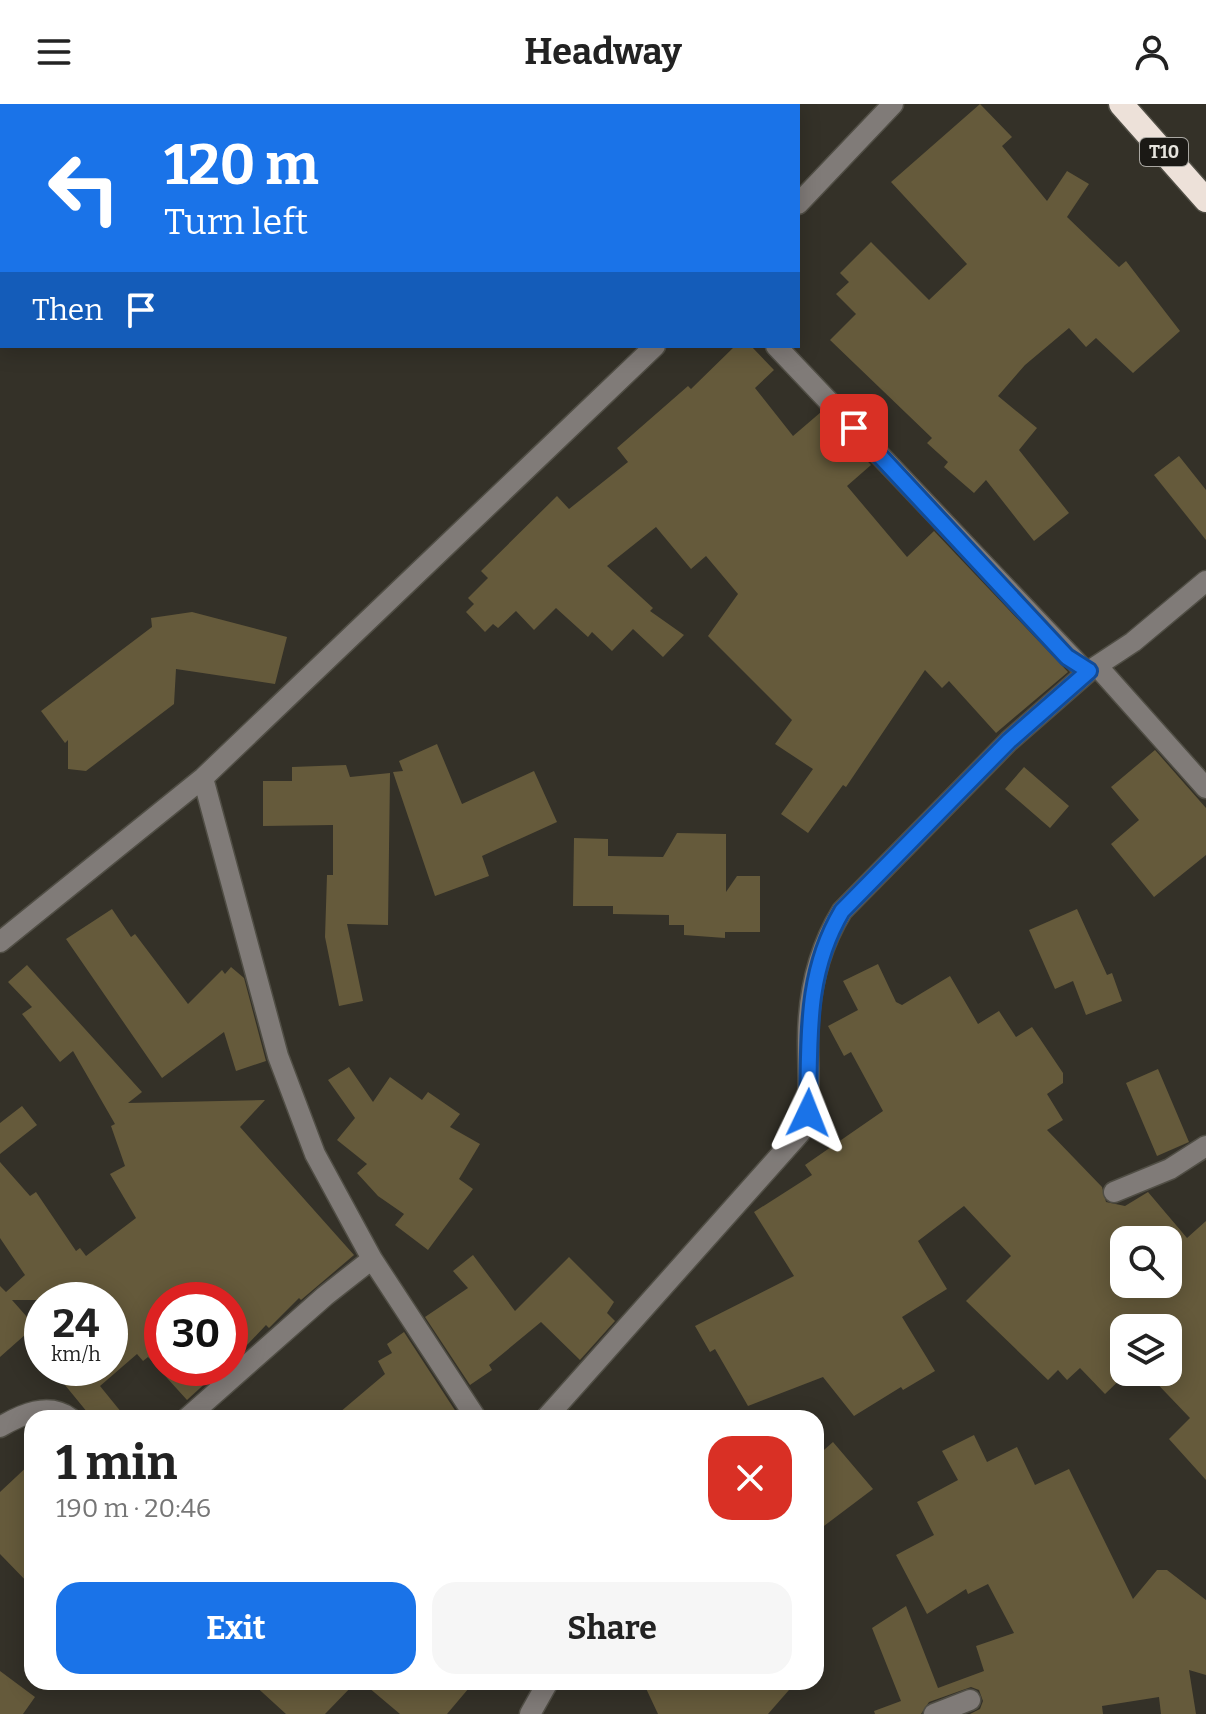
<!DOCTYPE html>
<html lang="en">
<head>
<meta charset="utf-8">
<style>
	body { margin:0; font-family:Bitter,serif; background:#f6f6f6; color:#222; height:100vh; display:flex; flex-direction:column; font-size:30px; white-space:nowrap }
	* { box-sizing:border-box; margin:0 }
	p { font-size:26px; color:#767676 }
	.icon { flex:none; width:44px; height:44px; fill:none; stroke:currentColor; stroke-width:2; stroke-linecap:round; stroke-linejoin:round }
	.map { position:relative; flex:1; overflow:hidden }
	.drawer { position:absolute; left:24px; top:1306px; width:800px; height:280px; display:flex; flex-direction:column; background:#fff; border-radius:24px; box-shadow:0 4px 20px #0003 }
	.drawer>* { flex:none }
	.top-card { position:absolute; left:0px; top:0px; width:800px; height:244px; box-shadow:0 4px 20px #0003; background:#1a73e8; color:#fff; overflow:hidden }
	.controls { position:absolute; left:1110px; top:1122px; display:grid; gap:16px }
	.controls a { display:grid; place-items:center; width:72px; height:72px; border-radius:16px; background:#fff; box-shadow:0 4px 20px #0003; font-size:40px }
	.speed { position:absolute; left:24px; top:1178px; display:flex; gap:16px; font-size:40px; font-weight:700; text-align:center }
	.speed>* { display:grid; place-content:center; width:104px; height:104px; border-radius:50%; background:#fff; box-shadow:0 4px 20px #0003; line-height:1 }
	.speed small { font-size:20px; font-weight:400 }
	.speed .limit { border:12px solid #d22; background:#fff; color:#111 }
	.pin { position:absolute; display:grid; place-items:center; width:68px; height:68px; color:#fff; margin:-34px; border-radius:16px; box-shadow:0 4px 12px #0006 }
	.me { position:absolute; width:88px; margin:-44px; rotate:2deg; stroke-linejoin:round; filter:drop-shadow(0 0 6px #0008) }
	.turn { display:flex; align-items:center; gap:28px; height:168px; padding:0 32px; font-size:36px }
	.turn .icon { width:104px; height:104px; stroke-width:2.5 }
	.turn b { display:block; font-size:56px; line-height:68px }
	.then { display:flex; align-items:center; height:76px; padding:0 32px; background:#0003; gap:16px; font-size:30px }
	.round { display:grid; place-items:center; flex:none; width:84px; height:84px; border-radius:24px; background:#f6f6f6 }
	.headline { display:flex; align-items:center; justify-content:space-between; height:136px; padding:0 32px }
	h1 { font-size:48px; font-weight:700; line-height:60px }
	.primary-button { display:flex; gap:16px; margin-top:auto; padding:16px 32px }
	.primary-button a { flex:1; height:92px; border-radius:24px; background:#1a73e8; color:#fff; font-size:32px; font-weight:700; line-height:92px; text-align:center }
	.primary-button a+a { background:#f6f6f6; color:#222 }
	header { display:flex; justify-content:space-between; align-items:center; height:104px; padding:0 32px; background:#fff; font-size:36px; font-weight:700 }
	.map>svg:first-child { display:block }
</style>
</head>
<body>
<header><svg class="icon" aria-label="menu" viewBox="0 0 24 24"><path d="M4 6h16M4 12h16M4 18h16"/></svg>Headway<svg class="icon" aria-label="person" viewBox="0 0 24 24"><circle cx="12" cy="8" r="4"/><path d="M4 21q1-7 8-7t8 7"/></svg></header>
<div class="map">
<svg width="1206" height="1610" viewBox="0 0 1206 1610">
	<rect width="100%" height="100%" fill="#343128"/>
	<path fill="#655a3b" fill-rule="evenodd" d="M980 0 1012 33 1002 42 1047 97 1067 67 1089 80 1067 113 1119 163 1126 157 1180 227 1133 269 1096 234 1086 243 1069 224 1025 261 998 292 1037 324 1019 346 1069 409 1034 437 986 376 974 389 944 363 948 358 927 339 932 334 830 236 856 210 836 190 849 178 840 169 871 138 929 196 967 160 891 78Z
		M735 242H751L774 266 755 284 793 332 821 308 871 361 847 382 907 453 934 427 1068 568 996 629 949 577 942 584 925 566 846 683 843 681 808 729 781 710 813 665 775 640 792 616 708 532 738 490 706 452 691 465 656 423 607 462 653 504 650 507 684 531 663 553 633 525 612 547 592 528 588 533 556 504 534 526 516 507 498 524 493 520 485 528 466 508 474 500 468 494 488 474 481 467 557 392 569 405 628 358 617 344 688 282 691 285Z
		M1179 352 1206 386V436L1154 371Z
		M192 508 287 533 275 580 176 565 174 600 86 667 68 665V636L65 639 41 607 152 523 151 514Z
		M437 640 462 700 534 667 557 718 482 752 489 772 435 792 393 668 403 667 399 657Z
		M1155 646 1206 704V751L1154 793 1111 740 1139 716 1111 683Z
		M346 661 350 673 390 669 388 821 347 820 363 897 339 902 325 833 327 771H333V721L263 722V677H292V663Z
		M1024 663 1069 702 1050 724 1005 685Z
		M677 729 726 730V788L737 772H760V828H725V834L684 831V821H669V811L613 810V802H573L574 734 608 735V752L663 753Z
		M112 805 131 833 135 830 188 900 222 866 225 870 231 863 244 874 266 957 236 967 224 928 162 974 66 835Z
		M1077 805 1107 871 1112 869 1122 897 1086 911 1073 877 1055 885 1029 826Z
		M878 860 896 898 902 901 950 872 978 920 999 907 1016 933 1032 923 1063 969V979L1047 990 1063 1016 1047 1026 1102 1083 1106 1098 1125 1102 1148 1088 1187 1134 1206 1117V1376L1169 1335 1190 1314 1146 1268H1168V1224H1124V1268H1128L1105 1290 1080 1264 1067 1276 1058 1266 1048 1276 966 1197 1011 1152 964 1102 918 1137 947 1185 902 1213 935 1267 903 1286 901 1283 854 1312 823 1273 748 1302 715 1245 710 1248 695 1222 794 1172 754 1108 812 1071 805 1061 883 1007 851 948 844 952 828 922 858 906 843 877ZM1124 1136H1168V1180H1124Z
		M27 861 142 988 128 999 265 996 240 1023 354 1151 301 1196 299 1194 269 1224 266 1221 230 1259V1196H162V1264H222L187 1296 148 1253 143 1257 137 1250 100 1282 126 1314H92L51 1264H110V1196H12L35 1222 0 1253V1182L6 1188 25 1171 0 1134V1058L30 1092 36 1088 76 1147 80 1144 86 1152 136 1114 110 1070 125 1062 111 1022 115 1020 73 947 60 958 22 910 32 903 8 878Z
		M349 963 373 998 390 973 422 996 428 988 460 1010 450 1023 480 1040 459 1075 473 1085 428 1146 395 1121 404 1110 378 1092 357 1069 367 1060 337 1036 355 1014 328 976Z
		M1158 965 1189 1038 1157 1052 1126 979Z
		M22 1002 37 1021 0 1050V1019Z
		M473 1151 515 1207 569 1153 614 1198 607 1209 615 1217 580 1256 541 1218 489 1261 492 1266 470 1281 425 1213 468 1184 453 1167Z
		M404 1228 460 1314H333L385 1270 378 1257 392 1249 387 1240Z
		M974 1331 987 1358 1017 1343 1035 1381 1069 1365 1133 1495 1157 1466H1167L1206 1496V1571L1189 1566 1196 1610H1161L1159 1593 1102 1602 1103 1610H970L980 1605 983 1597 979 1586 971 1583 929 1598 921 1610H875L874 1607 901 1597 872 1524 906 1502 938 1584 984 1567 976 1542 1014 1529 988 1480 968 1490 966 1485 927 1510 896 1451 934 1431 917 1398 958 1376 942 1347Z
		M833 1338 873 1385 816 1428V1353Z
		M32 1358V1483L0 1450V1388Z
		M0 1567 35 1593 23 1610H0Z
		M251 1578H356L325 1610H286Z
		M362 1578H474L447 1610H400Z
		M643 1578H796L768 1610H658Z"/>
	<g fill="none" stroke-linecap="round" stroke-linejoin="round">
		<g stroke="#504e45" stroke-width="23">
			<path id="minor" d="M798 100 893 0
				M776 242 1083 565 1089 567 1133 538 1206 477
				M1098 563 1206 684
				M203 674 278 952 315 1050 372 1155 476 1314
				M0 838 203 674 655 242
				M1114 1088 1170 1065 1206 1042
				M187 1314 325 1192 372 1155
				M546 1314 800 1029C812 999 808 969 808 937 808 891 818 846 842 807L1009 637 1089 567
				M0 1323C22 1310 48 1298 70 1314
				M530 1610 548 1578
				M934 1610 970 1596"/>
		</g>
		<g stroke="#504e45" stroke-width="27">
			<path id="highway" d="M1121 0 1206 96"/>
		</g>
		<use href="#minor" stroke="#807b78" stroke-width="20"/>
		<use href="#highway" stroke="#ede1d9" stroke-width="24"/>
	</g>
	<g fill="none" stroke-linecap="round" stroke-linejoin="round">
		<g stroke="#114b97" stroke-width="20">
			<path id="route" d="M808 1009C810 937 804 871 842 807L1009 637 1089 567 1067 553 854 324"/>
		</g>
		<use href="#route" stroke="#1a73e8" stroke-width="14"/>
	</g>
	<g text-anchor="middle" dominant-baseline="central" stroke-width="6" stroke-linejoin="round" paint-order="stroke">
		<rect fill="#1b1915" stroke="#a9a7a2" stroke-width="2" x="1140" y="34" width="48" height="28" rx="6"/>
		<g font-size="18" font-weight="bold" fill="#e6e4de">
			<text x="1164" y="48">T10</text>
		</g>
	</g>
</svg>
<div class="controls">
<a><svg class="icon" aria-label="search" viewBox="0 0 24 24"><circle cx="10" cy="10" r="6"/><path d="M15 15l6 6"/></svg></a>
<a><svg class="icon" aria-label="layers" viewBox="0 0 24 24"><path d="M12 4l9 5-9 5-9-5zM3 14l9 5 9-5"/></svg></a>
</div>
<div class="speed"><div>24<small>km/h</small></div><div class="limit">30</div></div>
<div class="pin" style="left:854px;top:324px;background:#d93025"><svg class="icon" aria-label="arrive" viewBox="0 0 24 24"><path d="M6 21V4h12l-3 4 3 4H6"/></svg></div>
<svg class="me" style="left:808px;top:1009px" viewBox="-20 -20 40 40"><path d="M0-17L14 15 0 8-14 15z" fill="#1a73e8" stroke="#fff" stroke-width="4"/></svg>
<div class="top-card">
<div class="turn"><svg class="icon" aria-label="left" viewBox="0 0 24 24"><path d="M17 20v-9H6M10 6l-5 5 5 5"/></svg><div><b>120 m</b>Turn left</div></div>
<div class="then">Then<svg class="icon" aria-label="arrive" viewBox="0 0 24 24"><path d="M6 21V4h12l-3 4 3 4H6"/></svg></div>
</div>
<section class="drawer">
<div class="headline"><div><h1>1 min</h1><p>190 m · 20:46</p></div><a class="round" style="background:#d93025;color:#fff"><svg class="icon" aria-label="close" viewBox="0 0 24 24"><path d="M6 6l12 12M18 6L6 18"/></svg></a></div>
<div class="primary-button"><a>Exit</a><a>Share</a></div>
</section>
</div>
</body>
</html>
